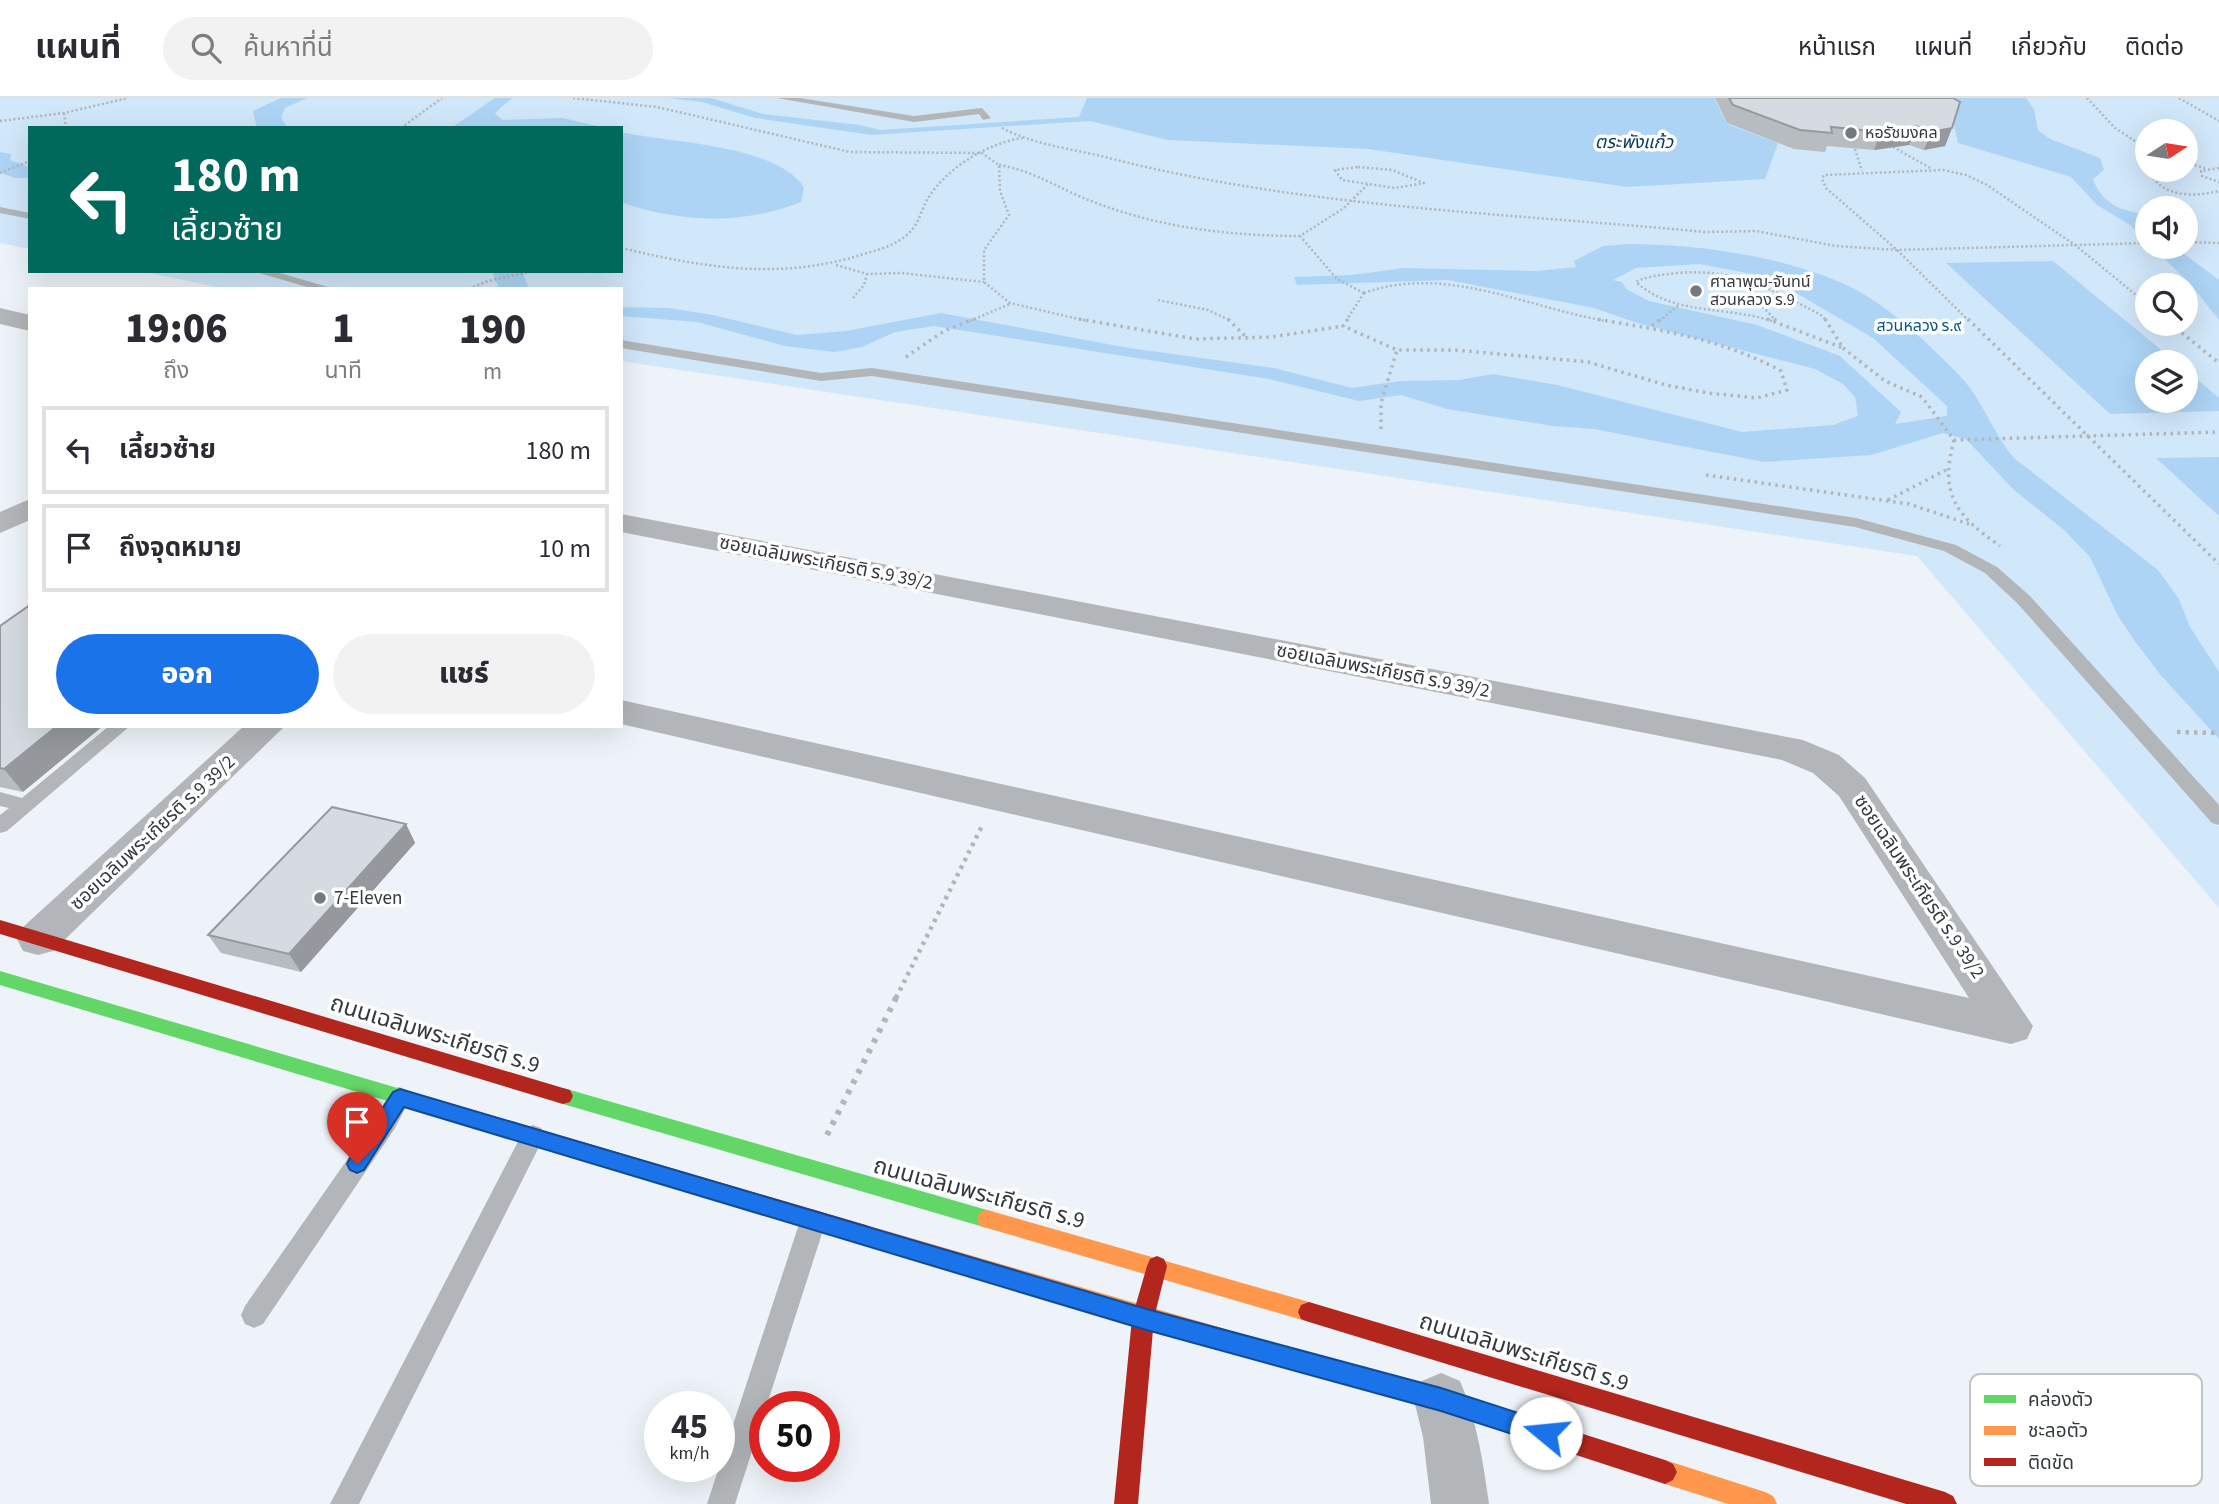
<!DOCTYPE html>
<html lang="th">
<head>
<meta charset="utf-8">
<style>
	body { margin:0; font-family:"Source Sans 3","Noto Sans Thai",sans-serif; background:#f2f2f3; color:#2b2b33; height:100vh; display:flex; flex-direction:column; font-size:26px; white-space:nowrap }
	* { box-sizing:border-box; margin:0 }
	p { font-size:23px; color:#7c7c81 }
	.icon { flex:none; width:38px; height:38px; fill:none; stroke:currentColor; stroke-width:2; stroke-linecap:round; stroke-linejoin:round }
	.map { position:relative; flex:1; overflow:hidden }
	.sheet { position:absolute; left:28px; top:189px; width:595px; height:441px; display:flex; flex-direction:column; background:#fff; border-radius:0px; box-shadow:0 7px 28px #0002 }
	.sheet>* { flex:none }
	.top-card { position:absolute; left:28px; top:28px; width:595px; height:147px; border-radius:0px; box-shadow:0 7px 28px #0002; background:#00695c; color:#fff; overflow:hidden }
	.needle { width:46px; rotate:78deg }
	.controls { position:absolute; left:2135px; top:21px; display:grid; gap:14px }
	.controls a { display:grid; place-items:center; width:63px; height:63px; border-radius:50%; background:#fff; box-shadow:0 7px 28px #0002; font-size:35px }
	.speed { position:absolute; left:644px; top:1293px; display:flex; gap:14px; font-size:35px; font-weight:700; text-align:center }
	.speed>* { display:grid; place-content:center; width:91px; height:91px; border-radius:50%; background:#fff; box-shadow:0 7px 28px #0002; line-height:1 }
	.speed small { font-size:18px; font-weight:400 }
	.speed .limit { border:10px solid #d22; background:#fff; color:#111 }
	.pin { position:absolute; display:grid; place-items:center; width:60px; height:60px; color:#fff; margin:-72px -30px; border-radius:50% 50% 50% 0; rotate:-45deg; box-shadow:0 0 7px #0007 }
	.pin .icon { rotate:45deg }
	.me { position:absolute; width:77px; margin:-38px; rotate:287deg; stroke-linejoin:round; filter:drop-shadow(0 0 5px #0008) }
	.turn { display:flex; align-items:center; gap:24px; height:147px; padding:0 28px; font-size:32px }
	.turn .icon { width:91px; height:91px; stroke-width:2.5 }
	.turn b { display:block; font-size:49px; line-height:60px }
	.eta { display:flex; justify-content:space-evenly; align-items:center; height:119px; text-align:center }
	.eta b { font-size:42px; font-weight:800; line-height:49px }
	.action { display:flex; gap:14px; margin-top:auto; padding:14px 28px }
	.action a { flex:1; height:80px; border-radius:42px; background:#1a73e8; color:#fff; font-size:28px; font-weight:800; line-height:80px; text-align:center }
	.action a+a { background:#f2f2f3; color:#2b2b33 }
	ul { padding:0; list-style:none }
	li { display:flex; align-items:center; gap:21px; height:88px; margin:0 14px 10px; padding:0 14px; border:4px solid #e1e1e2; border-radius:0px }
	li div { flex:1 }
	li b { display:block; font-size:26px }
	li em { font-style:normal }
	header { display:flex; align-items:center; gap:42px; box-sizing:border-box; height:98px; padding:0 35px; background:#fff; border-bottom:2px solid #e1e1e2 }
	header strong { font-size:33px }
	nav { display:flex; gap:38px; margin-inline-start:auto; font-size:24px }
	.search { width:490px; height:63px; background:#f2f2f3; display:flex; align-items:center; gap:18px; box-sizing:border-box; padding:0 24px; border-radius:38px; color:#7c7c81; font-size:26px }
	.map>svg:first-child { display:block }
</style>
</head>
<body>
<header>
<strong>แผนที่</strong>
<div class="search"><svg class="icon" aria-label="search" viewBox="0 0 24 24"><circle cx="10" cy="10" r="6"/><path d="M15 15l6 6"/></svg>ค้นหาที่นี่</div>
<nav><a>หน้าแรก</a><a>แผนที่</a><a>เกี่ยวกับ</a><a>ติดต่อ</a></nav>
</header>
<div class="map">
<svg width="2219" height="1406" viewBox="0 0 2219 1406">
	<rect width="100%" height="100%" fill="#edf3f8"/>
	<path fill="#d1e7fa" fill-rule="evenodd" d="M0 0H2219V810L1917 458 621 263V191H225L140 173H621V30H30V151L0 145ZM2147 33H2186V72H2147ZM2147 110H2186V149H2147ZM2147 187H2186V226H2147ZM2147 264H2186V303H2147Z"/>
	<path fill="#add4f5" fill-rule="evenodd" d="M281 0H307L285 10 281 20 288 30H257L253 13Z
		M495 0H512L495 15 502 22 563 20 605 30H451Z
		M668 0H711L763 16 860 27 880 32 1079 19 1087 0H1714L1727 26 1778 45 1765 81 1627 89 1368 51 1168 42 1090 23 871 37 755 20 702 4Z
		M1913 0H2026L2034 11 2038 32 2050 41 2100 60 2104 72 2093 81C2101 105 2122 114 2147 116V143L2130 127 2097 107 2071 79 1958 45 1953 22Z
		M621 34C669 45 775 46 804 89L801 104C743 127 682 125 623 105Z
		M0 54 11 56 10 62 30 69V80H15L0 75Z
		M1629 146C1697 146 1780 158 1842 185 1885 204 1926 243 1959 277 1983 302 1992 334 2014 360L2158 472 2179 501 2190 529 2219 574V641L2159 575 2134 542 2118 518 2090 459 2064 432 2013 391 1966 341 1943 335 1871 357 1764 364 1594 331 1553 328 1447 311 1401 297 1359 303 1269 281 934 228 895 234 862 249 835 254 785 248 697 224 621 218V209L669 210 713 217 797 237 846 233 941 215 1129 250 1274 270 1352 290 1400 283 1459 282 1493 276 1557 287 1742 334 1833 327 1858 318 1855 299 1843 286 1815 271 1637 225 1594 210 1448 182 1297 187 1294 179 1352 177 1403 170 1537 173 1576 169 1574 163 1603 148ZM1700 166 1762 178 1791 192 1873 240 1947 308V318L1895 326 1901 314 1840 258 1757 227 1649 203 1626 191 1622 184 1613 182 1636 170Z
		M2153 149H2175L2219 182V222L2192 188Z
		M2053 163 2176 264H2147V303H2186V272L2219 300V313L2110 316 1946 165Z
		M492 173H522L529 191H499Z
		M2219 359V418L2156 360Z"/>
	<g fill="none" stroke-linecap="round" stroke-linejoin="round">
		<path stroke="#b2b6b8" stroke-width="2.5" stroke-dasharray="2 2.5" stroke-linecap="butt" d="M573 0 657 9 850 54 982 55 999 67 1000 93 1009 117 984 152V184L1010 205 1087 223
			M2087 0 2115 30 2147 51
			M2179 0 2219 23
			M64 15 66 30
			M0 23 64 15 128 0
			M401 30 442 0
			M1002 30C1034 47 1074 51 1109 60 1304 110 1506 115 1705 134L1756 133 1836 148 1897 152 2147 145
			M1893 49 1932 71
			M1855 51 1862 73
			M2186 65 2205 70
			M999 67C1036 73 1064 94 1099 106 1163 130 1232 138 1300 138
			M1358 69 1392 72 1424 85 1395 90 1342 82 1335 72Z
			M2219 70 2201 73 2202 78 2219 84
			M2149 72C2160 100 2194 99 2219 93
			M0 75 30 63
			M2186 144 2219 145
			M621 150C706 170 782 183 867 155 882 151 898 146 909 135 919 125 921 113 927 102 946 70 986 46 1022 40
			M836 167 867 176 901 175 984 184
			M1735 179 1776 223
			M469 191 488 183 534 173
			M1364 195 1337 181 1300 138 1344 110 1368 86
			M1364 195C1445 166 1525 209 1606 223
			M853 200 864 187 867 176
			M1158 202 1208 212 1231 223
			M970 223 1010 206
			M1346 223 1364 195
			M1659 223 1679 207
			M1772 223C1727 208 1674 218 1636 184 1650 177 1663 177 1678 175 1737 170 1773 192 1823 218L1826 223
			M1969 223 1897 152 1826 90 1822 81 1824 77 1943 72 1966 77 1987 87 2075 147 2147 206"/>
		<path stroke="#b2b6b8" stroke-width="3.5" stroke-dasharray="2.5 4.5" stroke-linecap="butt" d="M1079 221 1195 241 1272 239 1343 228
			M1228 221 1248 241
			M1348 221 1343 228 1397 252H1455L1588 264 1666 287 1708 295 1757 300 1787 292 1781 273C1723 241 1660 232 1596 221
			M1767 221 1843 250
			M1774 221 1779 226
			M1825 221 1843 250
			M1968 221 2219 466
			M2171 226 2219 265
			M1652 228 1661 221
			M1843 250 1885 283 1922 299 1954 342 2219 334
			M906 259 944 233 974 221
			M1381 331V305L1397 252
			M1954 342C1939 397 1956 417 2000 448
			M1706 377 1909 406 1969 426
			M1888 402 1948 371"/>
		<path stroke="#b2b6b8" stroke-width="4.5" stroke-dasharray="3.5 5" stroke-linecap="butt" d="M2177 634 2219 635
			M896 900 983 726"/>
		<path stroke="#b2b6b8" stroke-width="6" stroke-dasharray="4.5 7" stroke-linecap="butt" d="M827 1037 897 898"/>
		<path fill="#b3b6b8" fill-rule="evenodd" d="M777 0H800L914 18 982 10 991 20 983 22 979 16 914 24Z
			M0 109 30 115V121L0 115Z
			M252 173H273L335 191H314Z
			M621 242 821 275 872 270 1856 420 1956 447 1997 469 2030 498 2219 707V727L2212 725 2018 506 1985 475 1944 453 1855 429 872 278 821 283 621 250Z
			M109 628H130L7 733 0 735V717L9 710 0 708V694L22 700Z
			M399 989 407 992 411 999 395 1030 263 1226 254 1230 245 1226 241 1217 245 1208 379 1016 391 992Z
			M533 1027 541 1030 545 1037 359 1406H330L525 1030Z
			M813 1111 822 1115 826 1123 735 1406H707L800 1123 804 1115Z"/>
		<path fill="#b3b6b8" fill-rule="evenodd" d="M0 210 30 217V233L0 226Z
			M30 401V422L0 435V414Z
			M621 416 1803 642 1839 657 1865 680 2033 928 2027 941 2011 946 621 626V602L1969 900 1839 698 1813 675 1782 662 621 434Z
			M244 628H285L53 853 38 857 23 853 17 841 23 829Z
			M1441 1275 1460 1283C1477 1323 1483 1363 1489 1406H1431L1423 1339 1414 1302 1422 1283Z"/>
		<path fill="#63d668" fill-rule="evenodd" d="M0 873 411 994 418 996 421 1002 418 1008 411 1010 0 887Z
			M563 990 987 1112 994 1114 997 1121 994 1128 987 1130 563 1006 556 1004 553 998 556 992Z"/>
		<path fill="#ff974d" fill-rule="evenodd" d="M987 1112 1309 1204 1317 1207 1320 1214 1317 1221 1309 1224 987 1130 980 1128 977 1121 980 1114Z
			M866 1127 1260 1241 1268 1244 1271 1252 1268 1260 1260 1263 866 1147 859 1144 856 1137 859 1130Z
			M1665 1362 1765 1394 1773 1398 1777 1406H1728L1665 1386 1657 1382 1653 1374 1657 1366Z"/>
		<path fill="#b3261e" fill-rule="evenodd" d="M0 822 563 990 570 992 573 998 570 1004 563 1006 0 836Z
			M411 994 866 1127 873 1130 876 1137 873 1144 866 1147 411 1010 404 1008 401 1002 404 996Z
			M1157 1158 1164 1161 1167 1168 1154 1220 1138 1406H1114L1132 1220 1147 1168 1150 1161Z
			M1309 1204 1945 1394 1953 1398 1957 1406H1906L1309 1224 1301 1221 1298 1214 1301 1207Z
			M1260 1241 1441 1291 1665 1362 1673 1366 1677 1374 1673 1382 1665 1386 1441 1313 1260 1263 1252 1260 1249 1252 1252 1244Z"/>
	</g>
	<path fill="#b7bcc1" d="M1715 0H1953L1952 30 1945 48 1924 52 1909 47 1874 52 1827 48 1825 54 1794 51 1727 25Z
		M0 528 23 694 0 689Z
		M406 726 415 745 301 874 221 855 208 837Z"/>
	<path fill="#95999d" d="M1916 28 1909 47 1874 52 1881 34Z
		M1952 30 1945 48 1924 52 1931 34Z
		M57 628H103L23 694 4 671Z
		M406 726 415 745 301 874 289 856Z"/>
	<path fill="#d5dbe0" stroke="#95999d" stroke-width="2" d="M1729 0H1953L1960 4 1952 30 1931 34 1916 28 1881 34 1831 29 1832 35 1800 32 1733 7Z
		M30 507V628H57L4 671 0 670V528Z
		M332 709 406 726 289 856 208 837Z"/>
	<path fill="#1a73e8" stroke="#114b97" stroke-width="2" d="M400 991 1143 1210 1441 1290 1546 1324 1554 1327 1558 1335 1554 1343 1546 1347 1441 1313 1143 1231 404 1009 364 1072 357 1075 350 1072 347 1066 350 1060 393 994Z"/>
	<g fill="#747a7e" stroke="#fff" stroke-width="2.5">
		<circle cx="1851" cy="35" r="7"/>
		<circle cx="1696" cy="193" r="7"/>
		<circle cx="320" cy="800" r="7"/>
	</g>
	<g text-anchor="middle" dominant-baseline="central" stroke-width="7" stroke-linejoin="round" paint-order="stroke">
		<g font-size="16" fill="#33393d" stroke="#fff" text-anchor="start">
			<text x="1865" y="35">หอรัชมงคล</text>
			<text x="1710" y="184">ศาลาพุฒ-จันทน์<tspan x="1710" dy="18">สวนหลวง ร.9</tspan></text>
		</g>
		<g font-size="16" fill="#08588c" stroke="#fff">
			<text x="1919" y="228">สวนหลวง ร.๙</text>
		</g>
		<g font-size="18" font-style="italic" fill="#03395d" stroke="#fff">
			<text x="1634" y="44">ตระพังแก้ว</text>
		</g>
		<g font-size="19" fill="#33393d" stroke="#fff">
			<text transform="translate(826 465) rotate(11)">ซอยเฉลิมพระเกียรติ ร.9 39/2</text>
			<text transform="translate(1383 573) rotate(11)">ซอยเฉลิมพระเกียรติ ร.9 39/2</text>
			<text transform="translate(153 735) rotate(-43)">ซอยเฉลิมพระเกียรติ ร.9 39/2</text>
			<text transform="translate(1919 789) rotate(56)">ซอยเฉลิมพระเกียรติ ร.9 39/2</text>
		</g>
		<g font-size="19" fill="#33393d" stroke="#fff" text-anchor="start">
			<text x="334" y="800">7-Eleven</text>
		</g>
		<g font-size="23" fill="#33393d" stroke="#fff">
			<text transform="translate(435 936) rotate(17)">ถนนเฉลิมพระเกียรติ ร.9</text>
			<text transform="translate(979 1095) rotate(15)">ถนนเฉลิมพระเกียรติ ร.9</text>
			<text transform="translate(1524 1254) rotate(17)">ถนนเฉลิมพระเกียรติ ร.9</text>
		</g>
	</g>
	<rect x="1970" y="1276" width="232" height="112" rx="10" fill="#fff" stroke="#c2c4c5" stroke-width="2"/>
	<rect x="1984" y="1297" width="32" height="8" fill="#63d668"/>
	<rect x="1984" y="1328" width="32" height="9" fill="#ff974d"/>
	<rect x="1984" y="1360" width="32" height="8" fill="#b3261e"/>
	<g font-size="19" fill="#33393d">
		<text x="2028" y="1308">คล่องตัว</text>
		<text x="2028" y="1339">ชะลอตัว</text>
		<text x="2028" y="1371">ติดขัด</text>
	</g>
</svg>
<div class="controls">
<a><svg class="needle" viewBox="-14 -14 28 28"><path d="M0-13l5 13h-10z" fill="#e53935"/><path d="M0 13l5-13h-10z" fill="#7c7c81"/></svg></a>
<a><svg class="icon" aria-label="sound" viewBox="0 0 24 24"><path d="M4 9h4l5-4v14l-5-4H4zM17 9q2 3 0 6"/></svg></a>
<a><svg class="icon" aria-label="search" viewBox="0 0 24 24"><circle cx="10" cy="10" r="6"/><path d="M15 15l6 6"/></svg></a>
<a><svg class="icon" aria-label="layers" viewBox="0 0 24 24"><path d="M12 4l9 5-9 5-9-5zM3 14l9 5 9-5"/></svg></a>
</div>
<div class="speed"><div>45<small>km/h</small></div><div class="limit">50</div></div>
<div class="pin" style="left:357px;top:1066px;background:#d93025"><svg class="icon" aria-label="arrive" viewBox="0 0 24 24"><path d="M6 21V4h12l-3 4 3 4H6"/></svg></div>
<svg class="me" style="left:1546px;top:1335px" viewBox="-20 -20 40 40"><circle r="19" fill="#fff"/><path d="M0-13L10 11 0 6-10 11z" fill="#1a73e8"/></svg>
<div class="top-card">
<div class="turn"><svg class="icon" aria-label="left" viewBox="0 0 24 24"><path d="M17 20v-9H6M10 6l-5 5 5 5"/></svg><div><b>180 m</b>เลี้ยวซ้าย</div></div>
</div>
<section class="sheet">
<div class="eta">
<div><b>19:06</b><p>ถึง</p></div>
<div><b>1</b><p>นาที</p></div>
<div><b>190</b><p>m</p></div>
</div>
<ul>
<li><svg class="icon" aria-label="left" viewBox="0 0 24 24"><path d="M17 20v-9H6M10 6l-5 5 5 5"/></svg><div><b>เลี้ยวซ้าย</b></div><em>180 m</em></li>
<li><svg class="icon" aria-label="arrive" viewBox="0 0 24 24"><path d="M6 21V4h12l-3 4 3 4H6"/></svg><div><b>ถึงจุดหมาย</b></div><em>10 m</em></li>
</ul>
<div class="action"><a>ออก</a><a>แชร์</a></div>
</section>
</div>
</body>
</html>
